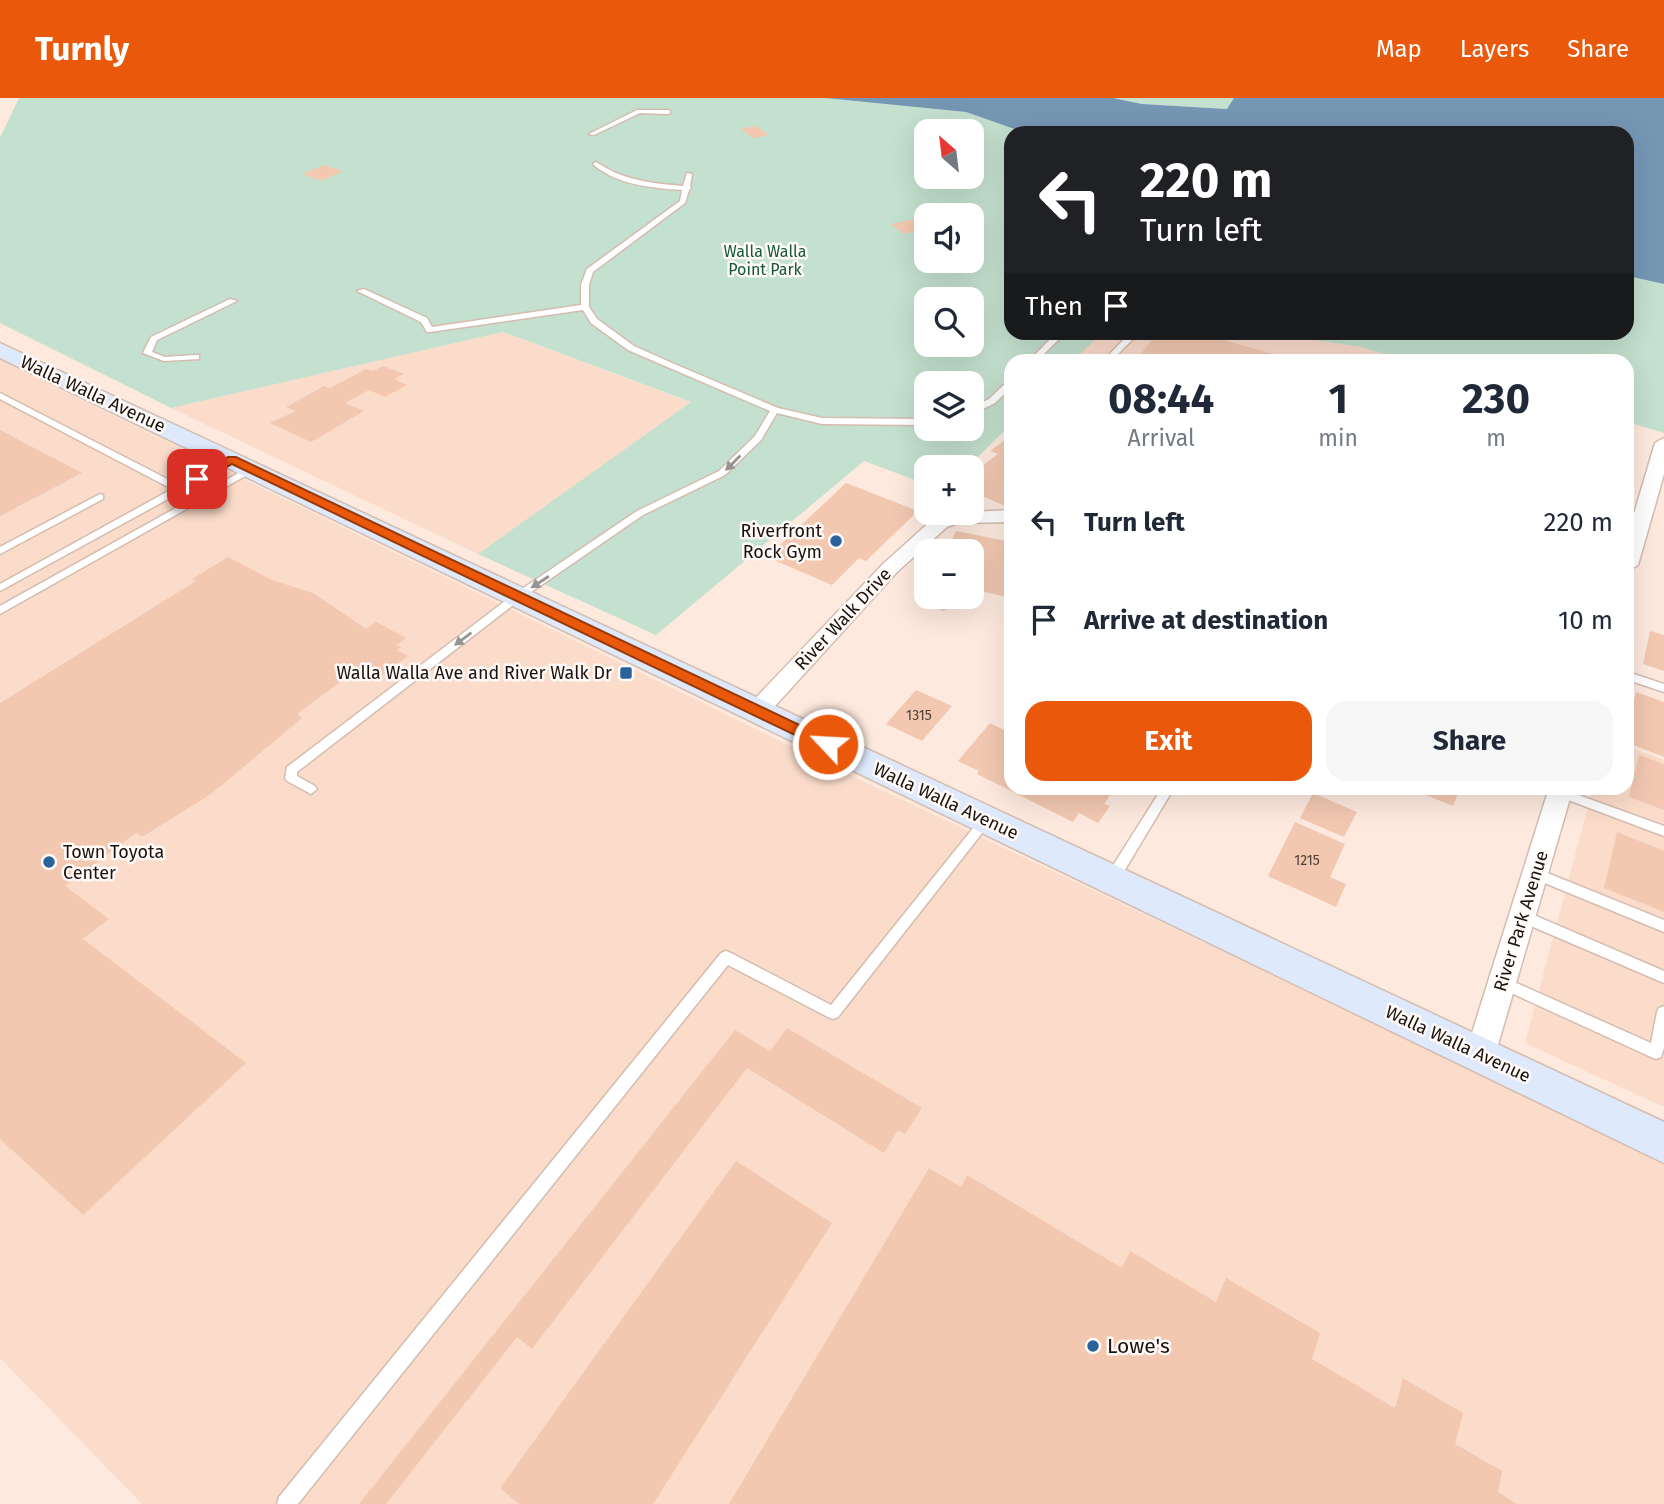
<!DOCTYPE html>
<html lang="en">
<head>
<meta charset="utf-8">
<style>
	body { margin:0; font-family:"Fira Sans",sans-serif; background:#f6f6f7; color:#1f2937; height:100vh; display:flex; flex-direction:column; font-size:26px; white-space:nowrap }
	* { box-sizing:border-box; margin:0 }
	p { font-size:23px; color:#747a83 }
	.icon { flex:none; width:38px; height:38px; fill:none; stroke:currentColor; stroke-width:2; stroke-linecap:round; stroke-linejoin:round }
	.map { position:relative; flex:1; overflow:hidden }
	.panel { position:absolute; left:1004px; top:256px; width:630px; height:441px; display:flex; flex-direction:column; background:#fff; border-radius:21px; box-shadow:0 7px 28px #0002 }
	.panel>* { flex:none }
	.hud { position:absolute; left:1004px; top:28px; width:630px; height:214px; border-radius:21px; box-shadow:0 7px 28px #0002; background:#202124; color:#fff; overflow:hidden }
	.needle { width:46px; rotate:332deg }
	.fabs { position:absolute; left:914px; top:21px; display:grid; gap:14px }
	.fabs a { display:grid; place-items:center; width:70px; height:70px; border-radius:14px; background:#fff; box-shadow:0 7px 28px #0002; font-size:35px }
	.pin { position:absolute; display:grid; place-items:center; width:60px; height:60px; color:#fff; margin:-30px; border-radius:14px; box-shadow:0 4px 10px #0006 }
	.me { position:absolute; width:77px; margin:-38px; rotate:295deg; stroke-linejoin:round; filter:drop-shadow(0 0 5px #0008) }
	.turn { display:flex; align-items:center; gap:24px; height:147px; padding:0 21px; font-size:32px }
	.turn .icon { width:91px; height:91px; stroke-width:2.5 }
	.turn b { display:block; font-size:49px; line-height:60px }
	.then { display:flex; align-items:center; height:66px; padding:0 21px; background:#0003; gap:14px; font-size:26px }
	.eta { display:flex; justify-content:space-evenly; align-items:center; height:119px; text-align:center }
	.eta b { font-size:42px; font-weight:700; line-height:49px }
	.cta { display:flex; gap:14px; margin-top:auto; padding:14px 21px }
	.cta a { flex:1; height:80px; border-radius:21px; background:#ea580c; color:#fff; font-size:28px; font-weight:700; line-height:80px; text-align:center }
	.cta a+a { background:#f6f6f7; color:#1f2937 }
	ul { padding:0; list-style:none }
	li { display:flex; align-items:center; gap:21px; height:98px; padding:0 21px }
	li div { flex:1 }
	li b { display:block; font-size:26px }
	li em { font-style:normal }
	header { display:flex; align-items:center; gap:42px; box-sizing:border-box; height:98px; padding:0 35px; background:#ea580c; color:#fff }
	header strong { font-size:33px }
	nav { display:flex; gap:38px; margin-inline-start:auto; font-size:24px }
	.map>svg:first-child { display:block }
</style>
</head>
<body>
<header>
<strong>Turnly</strong>
<nav><a>Map</a><a>Layers</a><a>Share</a></nav>
</header>
<div class="map">
<svg width="1664" height="1406" viewBox="0 0 1664 1406">
	<rect width="100%" height="100%" fill="#fde9de"/>
	<path fill="#fbdcca" d="M503 234 692 305 478 456 171 310Z
		M1102 234 1298 235 1320 243 1361 249 1404 262H1074Z
		M0 262 850 677 1664 1063V1406H142L0 1260Z
		M1628 649 1664 662V1009L1525 945 1593 690H1628Z"/>
	<path fill="#c4e0ce" fill-rule="evenodd" d="M19 0H825L966 14 1026 35H1012V234L1102 235 1074 262H1012L1011 326 968 369H926V386L864 363 656 537 478 456 691 304 503 234 171 310 0 225V40ZM926 33H971V79H926ZM926 117H971V163H926ZM926 201H971V247H926ZM926 285H971V331H926Z
		M1113 0H1234L1228 11 1142 6Z
		M1628 178 1664 186V335L1628 324V262H1404L1361 249 1320 243 1298 235 1628 234Z"/>
	<path fill="#7597b4" d="M825 0H1113L1142 6 1227 11 1234 0H1664V186L1628 178V35H1306L1281 32 1253 35H1026L966 14Z"/>
	<path fill="#f2c8b1" d="M756 28 769 37 753 40 740 31Z
		M324 67 343 73 321 83 302 76Z
		M924 119 926 131 904 136 891 126Z
		M1158 234H1195L1294 262H1136Z
		M383 268 404 276 394 281 407 287 385 299 369 292 345 305 364 313 311 344 270 325 296 313 286 309 324 288 330 290 366 271 373 273Z
		M0 332 82 375 0 418Z
		M1012 337V405L1007 409 971 393V376L998 356 990 353Z
		M846 385 918 413 866 463 859 460 832 487 767 459Z
		M956 433 1012 444V500L971 491V453H947Z
		M228 459 272 482 313 495 366 531 376 524 406 540 396 547 401 549 397 552 408 558 373 584 362 579 355 583 347 579 297 616 302 620 211 696 142 739 136 735 65 788 109 821 83 841 246 965 83 1117 0 1041V605L196 483 192 481Z
		M926 489V499L955 502 944 513 914 501Z
		M1650 533 1664 537V573L1643 566Z
		M916 592 952 608 922 643 886 626Z
		M1636 594 1664 604V659L1628 645V625Z
		M990 625 1012 636V690H1115L1104 706 1110 708 1098 725 1079 715 1073 724 977 676 979 673 958 663Z
		M1639 657 1664 666V712L1629 699Z
		M1408 690H1460L1453 708Z
		M1313 695 1357 714 1344 739 1300 720Z
		M1295 724 1345 746 1330 779 1346 786 1336 809 1268 778Z
		M1617 734 1664 753V814L1604 790Z
		M787 930 922 1010 905 1036 898 1032 884 1055 747 970 532 1251 517 1239 386 1406H359L735 932 770 953Z
		M736 1063 832 1125 653 1406H519L500 1390Z
		M929 1070 961 1089 967 1077 1122 1170 1130 1153 1216 1204 1226 1180 1320 1235 1312 1261 1395 1310 1403 1280 1463 1315 1455 1346 1502 1373 1498 1394 1517 1406H729Z"/>
	<g fill="none" stroke-linecap="round" stroke-linejoin="round">
		<g stroke="#d4bcaf" stroke-width="3">
			<path id="lane" d="M637 12H668L671 14 668 16 640 15 594 37 589 36Z
				M596 64C603 68 609 72 616 75 637 84 661 86 683 88L687 75 692 76 690 88 691 90 689 92 685 105 593 174 589 187V209L597 221 634 248 672 265 778 310 822 320 926 321V327L822 326 777 315 761 342 725 377 643 417 521 501 297 674V678L315 688 317 691 311 696 287 683 285 680 287 669 513 497 637 413 719 373 755 338 770 313 628 252 591 225 583 212 430 234H427L421 224 357 193 364 191 427 220 432 229 581 207V187L587 171 680 103 682 92C653 90 616 87 593 66Z
				M230 201 237 203 157 242 152 254 165 259 196 257H199V261L164 263 143 255 151 239Z
				M1057 234H1066L1038 262H1030Z
				M1129 236 1136 238 1112 262H1104Z
				M1009 282H1012V289L995 305 971 317V310L989 301Z
				M0 295 179 387 229 360H235L237 362 186 391V395H179L0 493V486L172 391 0 301Z
				M251 368 254 369V373L0 516V508Z
				M100 396 103 397V401L0 456V449Z
				M1628 574 1664 586V594L1628 582Z
				M1162 690H1174L1117 785 1112 786 1107 785 1106 781 1107 777Z
				M1559 690 1664 728V738L1555 697 1553 694 1555 691Z
				M986 717 990 719 992 722 990 725 838 919 833 921 828 919 728 867 298 1406H277L279 1399 721 855 726 853 731 855 831 907 982 719Z
				M1535 770 1664 822V834L1530 779 1529 775 1530 771Z
				M1522 812 1664 873V885L1517 822 1515 818 1517 814Z
				M1503 879 1651 945 1657 914 1659 910 1664 908V950L1661 959 1656 961 1651 959 1498 889 1496 885 1498 881Z"/>
		</g>
		<g stroke="#d4bcaf" stroke-width="3">
			<path id="street" d="M1664 340V376L1638 467 1628 473V436L1655 345Z
				M1012 412V424L958 425 947 429 897 474 765 619H749L746 613 749 607 883 466 933 421 949 415Z
				M1549 690H1573L1495 957 1490 966 1480 970 1470 966 1465 957Z"/>
		</g>
		<g stroke="#d4bcaf" stroke-width="3">
			<path id="secondary" d="M0 245 1664 1024V1065L0 260Z"/>
		</g>
		<use href="#lane" fill="#fff" fill-rule="evenodd"/>
		<use href="#street" fill="#fff" fill-rule="evenodd"/>
		<use href="#secondary" fill="#dee9fc" fill-rule="evenodd"/>
	</g>
	<defs><path id="oneway-solid" d="M-6-.8H1V-3.2L6.5 0L1 3.2V.8H-6Z" transform="scale(1.75)"/></defs>
	<g fill="#989492">
		<use href="#oneway-solid" transform="translate(733 365) rotate(135)"/>
		<use href="#oneway-solid" transform="translate(540 484) rotate(147)"/>
		<use href="#oneway-solid" transform="translate(463 541) rotate(143)"/>
	</g>
	<path fill="#ea580c" stroke="#983908" stroke-width="2" d="M228 359H236L833 643 835 646 833 650H822L232 366 201 384 191 381Z"/>
	<g fill="#2a639b" stroke="#fffaf7" stroke-width="2.5">
		<circle cx="836" cy="443" r="7"/>
		<rect x="619" y="568" width="14" height="14" rx="3.5"/>
		<circle cx="49" cy="764" r="7"/>
		<circle cx="1093" cy="1248" r="7"/>
	</g>
	<g text-anchor="middle" dominant-baseline="central" stroke-width="5" stroke-linejoin="round" paint-order="stroke">
		<g font-size="14" fill="#504036">
			<text x="919" y="617">1315</text>
			<text x="1307" y="762">1215</text>
		</g>
		<g font-size="16" fill="#145837" stroke="#fffaf7">
			<text x="765" y="153">Walla Walla<tspan x="765" dy="18">Point Park</tspan></text>
		</g>
		<g font-size="18" fill="#1a120d" stroke="#fffaf7">
			<text transform="translate(93 296) rotate(25)">Walla Walla Avenue</text>
			<text transform="translate(843 521) rotate(-47)">River Walk Drive</text>
			<text transform="translate(946 703) rotate(25)">Walla Walla Avenue</text>
			<text transform="translate(1521 823) rotate(-73)">River Park Avenue</text>
			<text transform="translate(1458 946) rotate(25)">Walla Walla Avenue</text>
		</g>
		<g font-size="18" fill="#1a120d" stroke="#fffaf7" text-anchor="end">
			<text x="822" y="433">Riverfront<tspan x="822" dy="21">Rock Gym</tspan></text>
			<text x="612" y="575">Walla Walla Ave and River Walk Dr</text>
			<text x="63" y="754" text-anchor="start">Town Toyota<tspan x="63" dy="21">Center</tspan></text>
		</g>
		<g font-size="21" fill="#1a120d" stroke="#fffaf7" text-anchor="start">
			<text x="1107" y="1248">Lowe's</text>
		</g>
	</g>
</svg>
<div class="fabs">
<a><svg class="needle" viewBox="-14 -14 28 28"><path d="M0-13l5 13h-10z" fill="#e53935"/><path d="M0 13l5-13h-10z" fill="#747a83"/></svg></a>
<a><svg class="icon" aria-label="sound" viewBox="0 0 24 24"><path d="M4 9h4l5-4v14l-5-4H4zM17 9q2 3 0 6"/></svg></a>
<a><svg class="icon" aria-label="search" viewBox="0 0 24 24"><circle cx="10" cy="10" r="6"/><path d="M15 15l6 6"/></svg></a>
<a><svg class="icon" aria-label="layers" viewBox="0 0 24 24"><path d="M12 4l9 5-9 5-9-5zM3 14l9 5 9-5"/></svg></a>
<a>+</a>
<a>−</a>
</div>
<div class="pin" style="left:197px;top:381px;background:#d93025"><svg class="icon" aria-label="arrive" viewBox="0 0 24 24"><path d="M6 21V4h12l-3 4 3 4H6"/></svg></div>
<svg class="me" style="left:828px;top:646px" viewBox="-20 -20 40 40"><circle r="17" fill="#ea580c" stroke="#fff" stroke-width="3"/><path d="M0-11L8 9 0 5-8 9z" fill="#fff"/></svg>
<div class="hud">
<div class="turn"><svg class="icon" aria-label="left" viewBox="0 0 24 24"><path d="M17 20v-9H6M10 6l-5 5 5 5"/></svg><div><b>220 m</b>Turn left</div></div>
<div class="then">Then<svg class="icon" aria-label="arrive" viewBox="0 0 24 24"><path d="M6 21V4h12l-3 4 3 4H6"/></svg></div>
</div>
<section class="panel">
<div class="eta">
<div><b>08:44</b><p>Arrival</p></div>
<div><b>1</b><p>min</p></div>
<div><b>230</b><p>m</p></div>
</div>
<ul>
<li><svg class="icon" aria-label="left" viewBox="0 0 24 24"><path d="M17 20v-9H6M10 6l-5 5 5 5"/></svg><div><b>Turn left</b></div><em>220 m</em></li>
<li><svg class="icon" aria-label="arrive" viewBox="0 0 24 24"><path d="M6 21V4h12l-3 4 3 4H6"/></svg><div><b>Arrive at destination</b></div><em>10 m</em></li>
</ul>
<div class="cta"><a>Exit</a><a>Share</a></div>
</section>
</div>
</body>
</html>
